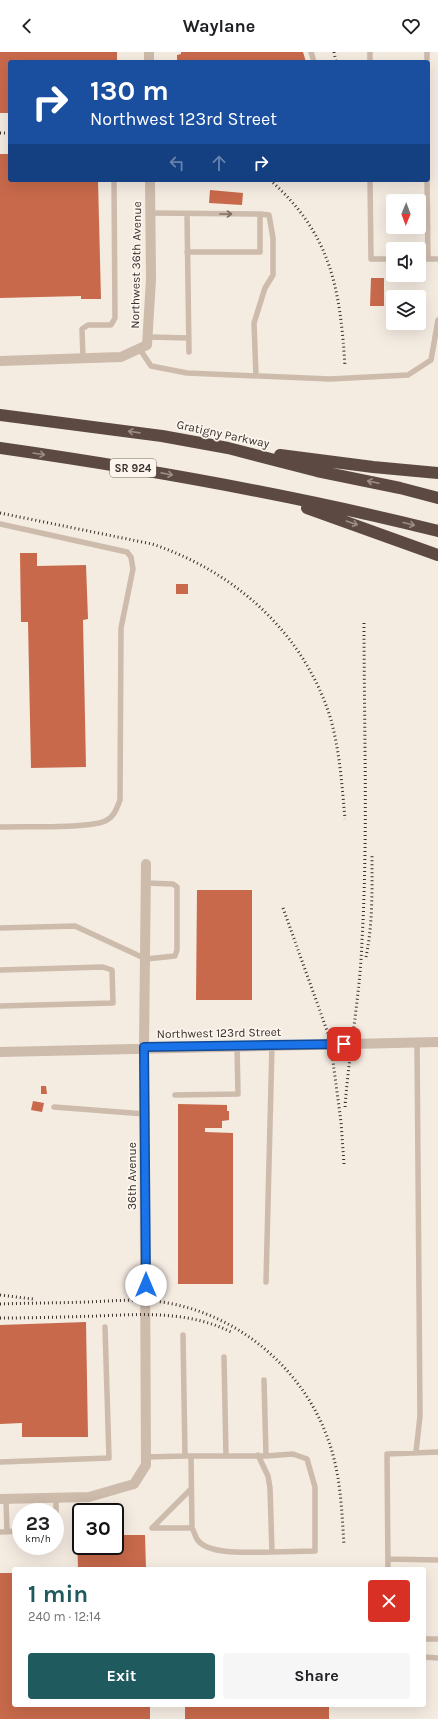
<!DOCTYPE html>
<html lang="en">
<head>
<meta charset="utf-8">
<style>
	body { margin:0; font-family:Karla,sans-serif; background:#f6f6f6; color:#202124; height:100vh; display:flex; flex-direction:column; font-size:15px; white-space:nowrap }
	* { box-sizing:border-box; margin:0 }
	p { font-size:13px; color:#757577 }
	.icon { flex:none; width:22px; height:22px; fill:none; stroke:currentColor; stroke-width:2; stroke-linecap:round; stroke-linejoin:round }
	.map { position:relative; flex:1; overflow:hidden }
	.side { position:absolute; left:12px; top:1515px; width:414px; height:140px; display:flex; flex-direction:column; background:#fff; border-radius:4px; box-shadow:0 4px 16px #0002 }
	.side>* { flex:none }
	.hud { position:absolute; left:8px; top:8px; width:422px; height:122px; border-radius:4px; box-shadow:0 4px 16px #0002; background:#1a4fa0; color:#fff; overflow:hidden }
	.needle { width:26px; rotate:181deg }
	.fabs { position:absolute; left:386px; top:142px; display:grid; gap:8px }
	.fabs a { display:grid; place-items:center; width:40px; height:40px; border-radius:4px; background:#fff; box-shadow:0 4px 16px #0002; font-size:20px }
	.speed { position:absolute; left:12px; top:1451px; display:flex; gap:8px; font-size:20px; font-weight:700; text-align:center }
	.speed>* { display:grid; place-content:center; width:52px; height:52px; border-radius:50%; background:#fff; box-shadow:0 4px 16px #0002; line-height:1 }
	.speed small { font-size:10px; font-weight:400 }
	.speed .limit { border:2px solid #111; border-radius:6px; background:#fff; color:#111 }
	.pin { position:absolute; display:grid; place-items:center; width:34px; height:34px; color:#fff; margin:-17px; border-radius:8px; box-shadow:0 2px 6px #0006 }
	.me { position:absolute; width:44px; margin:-22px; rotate:0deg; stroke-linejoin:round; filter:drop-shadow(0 0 3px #0008) }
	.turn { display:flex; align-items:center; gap:14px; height:84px; padding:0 16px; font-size:18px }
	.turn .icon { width:52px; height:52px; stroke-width:2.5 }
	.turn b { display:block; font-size:28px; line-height:34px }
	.lanes { display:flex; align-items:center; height:38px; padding:0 16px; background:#0003; justify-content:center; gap:20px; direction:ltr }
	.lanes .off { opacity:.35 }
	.round { display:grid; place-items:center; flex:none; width:42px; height:42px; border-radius:4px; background:#f6f6f6 }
	.head { display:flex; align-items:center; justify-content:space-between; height:68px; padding:0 16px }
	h1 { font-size:24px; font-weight:700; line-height:30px; color:#1f5a5e }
	.action { display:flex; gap:8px; margin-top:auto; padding:8px 16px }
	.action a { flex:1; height:46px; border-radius:4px; background:#1f5a5e; color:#fff; font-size:16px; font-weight:700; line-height:46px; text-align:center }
	.action a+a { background:#f6f6f6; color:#202124 }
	header { display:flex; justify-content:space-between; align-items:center; height:52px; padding:0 16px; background:#fff; font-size:18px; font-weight:700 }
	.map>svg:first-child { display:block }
</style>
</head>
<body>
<header><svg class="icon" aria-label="back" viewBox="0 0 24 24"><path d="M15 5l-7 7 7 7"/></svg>Waylane<svg class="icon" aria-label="heart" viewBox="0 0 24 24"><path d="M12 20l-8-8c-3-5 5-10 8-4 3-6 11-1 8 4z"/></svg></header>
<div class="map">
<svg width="438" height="1667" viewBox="0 0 438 1667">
	<rect width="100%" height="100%" fill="#f4ebe1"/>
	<path fill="#c8694b" d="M0 0H117V10H10V61H0Z
		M181 0H303L306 10H177V3L181 2Z
		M0 102H10V128H98L101 247H81V244L0 246Z
		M210 138 243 141 242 153 209 151Z
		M371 226H384V254H370Z
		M20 501H37V514L86 513 88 567 83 568 86 715 31 716 28 570H21Z
		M176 532H188V542H176Z
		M197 838H252V948H196Z
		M41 1034H46L47 1042H41Z
		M33 1049 44 1051 42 1060 31 1058Z
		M178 1052 227 1053V1059H229V1068L222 1069V1076H205V1080L233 1081V1232H178Z
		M86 1270 88 1385H22V1371L0 1372V1273Z
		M77 1478H81V1494H115V1483H145L146 1517H78Z
		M0 1521H14V1653H150V1667H0Z
		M185 1653H329V1667H185Z"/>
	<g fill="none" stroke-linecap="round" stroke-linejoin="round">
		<path stroke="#cdbbac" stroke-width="5.5" d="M311 0 314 10
			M370 0V10
			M427 0V10
			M370 128 371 207H393
			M427 128 428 207
			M150 161 260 162V200H187
			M187 162 189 300
			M419 207H438
			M148 285 189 286
			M139 296 151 314 187 321 330 327 408 323 431 308 438 268
			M83 306 82 277 88 273H111L115 266 114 128
			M256 324 254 271 265 236 273 223V186L269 163 260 162
			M0 472 127 500 131 505 133 517 121 576 120 748C117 755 115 764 107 768 94 777 20 774 0 775
			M0 876 75 874 146 907 175 904 177 898V835L173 832 146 831
			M0 918 103 915 112 918 113 951 0 954
			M175 1043 238 1042 237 994
			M54 1055 145 1062
			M266 1230 272 993
			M183 1283 185 1404H226L224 1305
			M416 1400 420 1364 417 990
			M258 1403 268 1424 270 1436 272 1500 315 1499V1435L307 1407 293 1402 266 1404
			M191 1404 192 1476H152L191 1437
			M226 1404H266L264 1328
			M146 1405 185 1404
			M0 1410 109 1406 105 1275
			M6 1447 7 1480
			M192 1476C194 1479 195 1484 197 1487 207 1504 254 1500 272 1500
			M55 1479H56V1446
			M0 1480 21 1479
			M388 1507 438 1508
			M388 1517 387 1402 438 1400
			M424 1587H438
			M424 1605 438 1606"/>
		<path stroke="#cdbbac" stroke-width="10" d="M149 0V10
			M0 309 121 305 147 293 151 227 150 128
			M0 1000 438 990
			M0 1447 89 1445 134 1432 146 1413 144 995 146 812"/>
		<path stroke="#5c4a42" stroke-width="12" d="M0 363 162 384 228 396 317 419 400 436 438 446
			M0 396C147 417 294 443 438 479
			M280 403 373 415 438 421
			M307 456 438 503"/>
		<path stroke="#3b302b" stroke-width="3" stroke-dasharray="1 3" stroke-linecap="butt" d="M334 0 336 10
			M0 81H10
			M270 128C331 182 340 236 345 314
			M0 461 152 492C236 520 305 582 331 668 340 701 342 734 345 767
			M283 856 330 987 341 1070 344 1112
			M366 905C373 871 372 837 372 803
			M345 1055C349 999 360 945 362 889 368 783 364 675 364 569
			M0 1243 33 1247
			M0 1252C29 1251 58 1251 88 1250 110 1249 132 1247 154 1249 238 1258 311 1321 333 1403 341 1432 342 1463 344 1493
			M0 1266C32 1266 65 1265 97 1264 143 1262 189 1259 231 1280"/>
	</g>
	<defs><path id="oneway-shaft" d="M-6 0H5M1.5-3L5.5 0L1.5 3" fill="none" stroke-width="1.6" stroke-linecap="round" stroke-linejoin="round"/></defs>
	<use stroke="#7d6f65" href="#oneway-shaft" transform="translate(226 162)"/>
	<g stroke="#9c8e87">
		<use href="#oneway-shaft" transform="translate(134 380) rotate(-172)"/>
		<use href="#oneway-shaft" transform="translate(39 402) rotate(9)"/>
		<use href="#oneway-shaft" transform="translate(167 422) rotate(11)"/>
		<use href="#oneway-shaft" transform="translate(373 430) rotate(-168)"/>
		<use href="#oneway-shaft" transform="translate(352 471) rotate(19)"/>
		<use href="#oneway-shaft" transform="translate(409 472) rotate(14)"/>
	</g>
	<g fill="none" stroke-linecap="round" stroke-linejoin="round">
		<g stroke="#114b97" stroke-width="10">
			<path id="route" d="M146 1233 144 995 344 992"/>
		</g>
		<use href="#route" stroke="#1a73e8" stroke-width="7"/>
	</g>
	<g text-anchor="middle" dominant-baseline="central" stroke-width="3.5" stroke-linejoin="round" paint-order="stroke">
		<rect fill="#fbf5ee" stroke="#756b66" stroke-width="1" x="110" y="407" width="46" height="18" rx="3"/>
		<g font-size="11" font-weight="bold" fill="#3b302b">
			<text x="133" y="416">SR 924</text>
		</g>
		<g font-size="12" fill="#3b302b" stroke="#fbf5ee">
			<text transform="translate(136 213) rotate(-89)">Northwest 36th Avenue</text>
			<text transform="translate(223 382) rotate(12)">Gratigny Parkway</text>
			<text transform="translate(219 981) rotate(-1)">Northwest 123rd Street</text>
			<text transform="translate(132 1124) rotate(-90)">36th Avenue</text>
		</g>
	</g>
</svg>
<div class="fabs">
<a><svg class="needle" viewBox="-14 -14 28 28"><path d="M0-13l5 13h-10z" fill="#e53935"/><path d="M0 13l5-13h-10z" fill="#757577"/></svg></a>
<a><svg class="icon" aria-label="sound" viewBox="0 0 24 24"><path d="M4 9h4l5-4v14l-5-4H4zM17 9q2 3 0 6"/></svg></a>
<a><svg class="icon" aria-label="layers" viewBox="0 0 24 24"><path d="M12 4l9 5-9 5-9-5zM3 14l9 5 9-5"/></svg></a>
</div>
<div class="speed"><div>23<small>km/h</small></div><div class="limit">30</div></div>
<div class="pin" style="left:344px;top:992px;background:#d93025"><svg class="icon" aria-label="arrive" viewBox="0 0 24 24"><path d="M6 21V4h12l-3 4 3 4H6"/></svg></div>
<svg class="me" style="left:146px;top:1233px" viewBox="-20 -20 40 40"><circle r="19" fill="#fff"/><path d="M0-13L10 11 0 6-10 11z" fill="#1a73e8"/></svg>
<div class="hud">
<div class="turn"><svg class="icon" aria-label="right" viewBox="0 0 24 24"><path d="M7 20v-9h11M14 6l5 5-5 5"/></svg><div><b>130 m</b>Northwest 123rd Street</div></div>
<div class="lanes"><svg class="icon off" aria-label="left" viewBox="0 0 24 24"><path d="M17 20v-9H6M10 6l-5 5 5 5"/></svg><svg class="icon off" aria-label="ahead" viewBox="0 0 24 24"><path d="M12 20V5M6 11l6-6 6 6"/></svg><svg class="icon" aria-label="right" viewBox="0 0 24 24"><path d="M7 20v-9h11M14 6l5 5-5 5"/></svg></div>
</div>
<section class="side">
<div class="head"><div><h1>1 min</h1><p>240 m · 12:14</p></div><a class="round" style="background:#d93025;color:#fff"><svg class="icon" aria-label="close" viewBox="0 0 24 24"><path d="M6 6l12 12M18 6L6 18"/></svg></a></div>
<div class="action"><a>Exit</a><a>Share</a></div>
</section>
</div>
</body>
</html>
